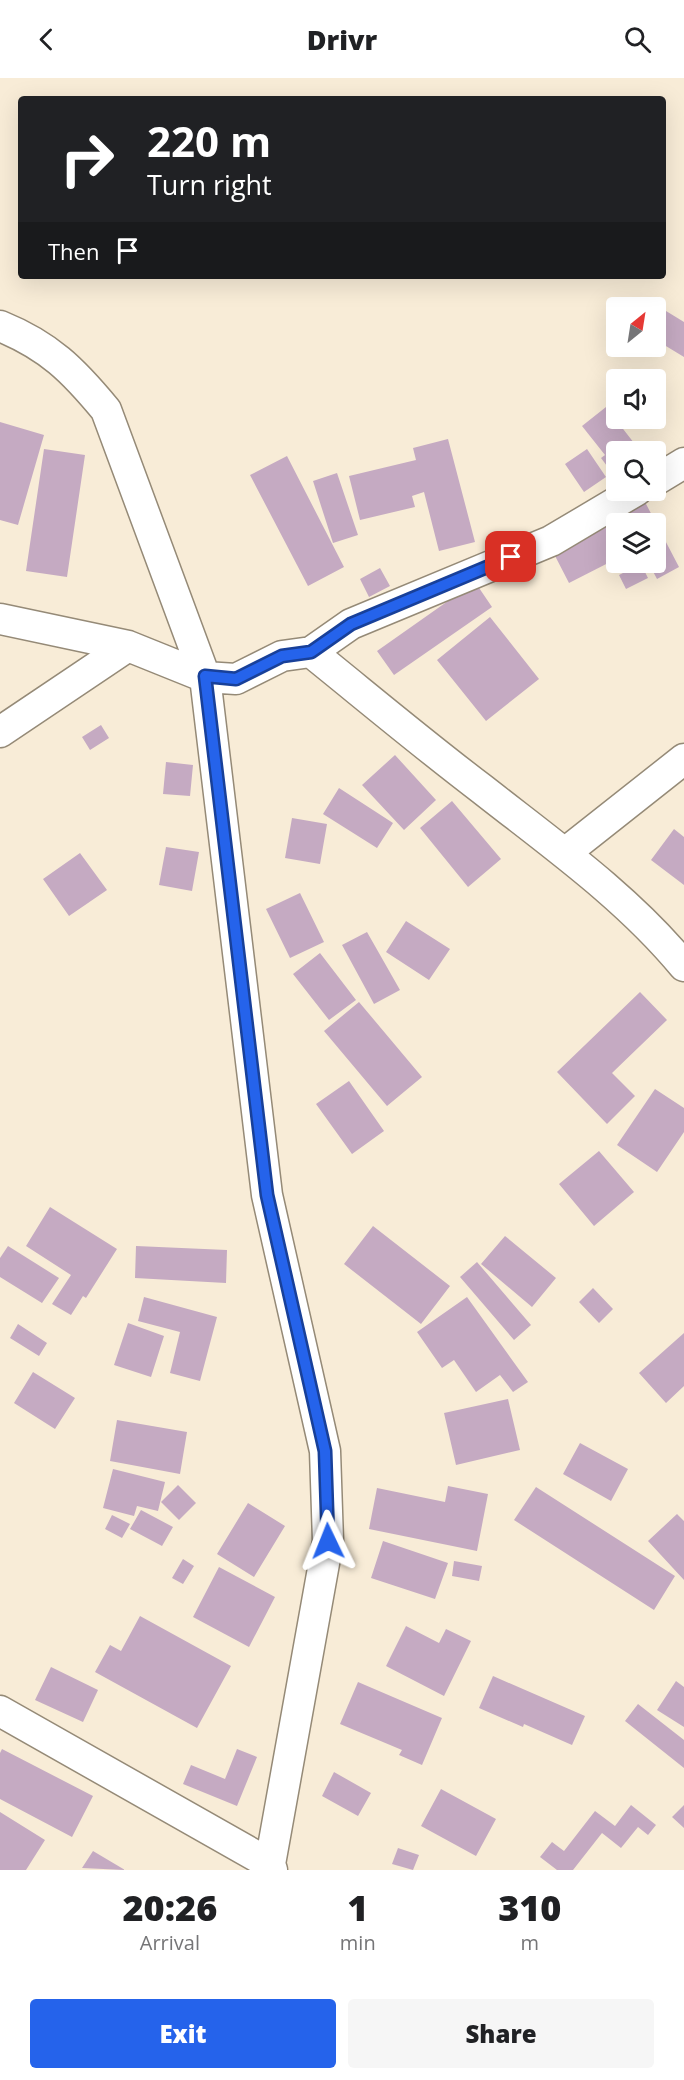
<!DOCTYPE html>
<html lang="en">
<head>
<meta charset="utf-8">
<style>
	body { margin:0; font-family:"Open Sans",sans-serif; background:#f6f6f6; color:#202124; height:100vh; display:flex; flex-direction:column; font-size:22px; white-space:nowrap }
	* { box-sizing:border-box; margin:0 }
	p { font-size:20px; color:#757577 }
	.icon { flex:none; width:33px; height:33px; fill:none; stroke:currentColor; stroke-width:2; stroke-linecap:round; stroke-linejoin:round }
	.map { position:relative; height:1792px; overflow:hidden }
	.side { display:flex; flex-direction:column; background:#fff; flex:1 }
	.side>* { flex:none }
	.banner { position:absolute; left:18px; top:18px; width:648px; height:183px; border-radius:6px; box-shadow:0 6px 24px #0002; background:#202124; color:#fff; overflow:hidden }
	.needle { width:39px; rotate:30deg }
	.tools { position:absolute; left:606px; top:219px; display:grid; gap:12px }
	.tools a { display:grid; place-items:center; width:60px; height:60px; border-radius:6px; background:#fff; box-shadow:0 6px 24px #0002; font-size:30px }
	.pin { position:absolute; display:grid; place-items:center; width:51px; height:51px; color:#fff; margin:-26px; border-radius:12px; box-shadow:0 3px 9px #0006 }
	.me { position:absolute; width:66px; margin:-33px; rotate:358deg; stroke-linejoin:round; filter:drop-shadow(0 0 4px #0008) }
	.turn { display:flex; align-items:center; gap:21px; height:126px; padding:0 30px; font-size:27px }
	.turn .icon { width:78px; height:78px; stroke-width:2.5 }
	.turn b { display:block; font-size:42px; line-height:51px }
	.then { display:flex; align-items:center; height:57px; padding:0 30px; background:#0003; gap:12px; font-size:22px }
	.eta { display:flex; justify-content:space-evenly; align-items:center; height:102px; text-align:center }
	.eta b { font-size:36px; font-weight:800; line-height:42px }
	.primary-button { display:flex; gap:12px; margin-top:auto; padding:12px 30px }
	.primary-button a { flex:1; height:69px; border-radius:6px; background:#2563eb; color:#fff; font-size:24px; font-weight:800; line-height:69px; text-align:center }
	.primary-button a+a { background:#f6f6f6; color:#202124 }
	header { display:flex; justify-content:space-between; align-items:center; height:78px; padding:0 30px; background:#fff; font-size:27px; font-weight:800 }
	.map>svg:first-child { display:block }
</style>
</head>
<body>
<header><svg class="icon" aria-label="back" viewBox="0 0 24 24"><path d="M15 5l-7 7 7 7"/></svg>Drivr<svg class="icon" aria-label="search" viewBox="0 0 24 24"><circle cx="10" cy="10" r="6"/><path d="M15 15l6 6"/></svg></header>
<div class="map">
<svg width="684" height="1792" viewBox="0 0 684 1792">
	<rect width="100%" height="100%" fill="#f8ecd7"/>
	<path fill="#c5aac2" d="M666 233 684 244V279L656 262V250Z
		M606 329 641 374H616V400L601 380 605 377 582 348Z
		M0 344 44 357 18 447 0 442Z
		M448 361 475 464 439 473 424 414 412 418 415 429 360 442 349 398 416 382 413 370Z
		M44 371 85 377 67 499 26 493Z
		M587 371 606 399 584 414 565 386Z
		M287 378 344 489 308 508 250 397Z
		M337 395 358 457 333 465 313 403Z
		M645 424 679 489 657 501 648 484H656V446H616V481L569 505 552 472Z
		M641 486 648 500 626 511 619 497Z
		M380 490 390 508 369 519 360 501Z
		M475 504 492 529 394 597 377 573Z
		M490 539 539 601 486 643 437 582Z
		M101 647 109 660 90 672 82 659Z
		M395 677 436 722 404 752 362 707Z
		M166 684 193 687 190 718 163 716Z
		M339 710 393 745 377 770 323 736Z
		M452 723 501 781 468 809 420 750Z
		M292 740 327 746 320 786 285 780Z
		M674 751 684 759V807L651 782Z
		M166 769 199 774 192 813 159 807Z
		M80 775 107 812 69 838 43 801Z
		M300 815 324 864 290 880 266 831Z
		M406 843 450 871 429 902 386 874Z
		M367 854 400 912 374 926 342 867Z
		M320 875 356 922 329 942 293 896Z
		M640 914 667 942 612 995 635 1018 607 1046 557 994Z
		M359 924 422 999 387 1028 324 953Z
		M349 1003 384 1053 352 1076 316 1026Z
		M655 1011 684 1030V1054L657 1094 617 1067Z
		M599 1073 634 1114 594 1148 559 1106Z
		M50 1129 117 1171 86 1220 83 1218 71 1237 52 1226 71 1197 26 1168Z
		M373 1148 450 1208 421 1246 344 1186Z
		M505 1158 556 1200 532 1229 481 1186Z
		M8 1168 59 1200 42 1225 0 1199V1180Z
		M136 1168 227 1172 226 1205 135 1200Z
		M477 1184 531 1247 514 1262 460 1199Z
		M593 1210 613 1231 599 1245 579 1224Z
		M144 1219 217 1239 200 1303 170 1295 180 1254 138 1243Z
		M467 1219 528 1304 513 1314 500 1297 476 1314 454 1282 442 1290 417 1254Z
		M128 1245 164 1258 151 1299 114 1287Z
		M18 1246 47 1265 39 1278 10 1260Z
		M684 1255V1308L666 1325 639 1295Z
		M33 1294 75 1320 55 1351 14 1325Z
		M508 1321 520 1372 456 1387 444 1335Z
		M117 1342 187 1354 180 1396 110 1383Z
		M580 1365 628 1391 611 1423 563 1396Z
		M113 1391 165 1404 158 1433 137 1428 134 1438 103 1430Z
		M178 1407 196 1425 179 1442 161 1424Z
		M448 1408 488 1416 477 1473 369 1451 377 1410 445 1424Z
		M536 1409 675 1498 654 1532 514 1442Z
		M248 1425 285 1448 254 1499 217 1476Z
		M141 1432 173 1449 162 1468 130 1451Z
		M677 1436 684 1443V1502L648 1463Z
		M112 1437 130 1446 122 1460 105 1451Z
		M383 1463 448 1485 435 1521 371 1500Z
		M183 1481 194 1488 183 1506 172 1500Z
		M454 1483 482 1488 479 1503 452 1498Z
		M219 1489 275 1519 249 1569 193 1539Z
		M140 1538 231 1588 197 1650 95 1594 110 1567 121 1573Z
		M406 1548 439 1565 446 1551 471 1563 444 1618 386 1588Z
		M51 1589 98 1612 83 1644 35 1622Z
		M493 1598 585 1638 572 1667 524 1646 523 1649 479 1630Z
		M676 1603 684 1609V1649L657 1632Z
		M358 1604 442 1640 422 1687 399 1677 402 1672 340 1646Z
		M638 1626 684 1662V1690L625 1643Z
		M2 1671 93 1718 72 1759 0 1721V1675Z
		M237 1671 257 1679 237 1728 183 1706 191 1687 225 1701Z
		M334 1694 371 1715 358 1738 322 1718Z
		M441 1711 496 1741 476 1778 421 1748Z
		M631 1727 656 1747 648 1757 638 1749 621 1770 602 1755 573 1792H557L540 1779 552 1764 564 1773 595 1733 615 1748Z
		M684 1727V1750L672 1739Z
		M0 1734 45 1762 26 1792H0Z
		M398 1770 419 1777 413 1792 392 1786Z
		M93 1773 125 1792 82 1790Z"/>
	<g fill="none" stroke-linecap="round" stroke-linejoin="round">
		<g stroke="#958a77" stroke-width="33">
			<path id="street" d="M0 248C49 268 73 292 106 332L205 599 267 1117 325 1373 328 1463 270 1786 272 1792
				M656 402 684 385
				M0 541 128 568 205 599 236 601 282 578 311 574C368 620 424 667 482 711 552 766 627 819 684 888
				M311 574 351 546 551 463 637 412
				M0 654 128 568
				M565 775 684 681
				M0 1633 270 1786"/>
		</g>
		<use href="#street" stroke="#fff" stroke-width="30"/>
	</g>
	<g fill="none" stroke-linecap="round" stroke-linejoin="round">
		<g stroke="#184099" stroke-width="15">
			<path id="route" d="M328 1463 325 1373 267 1117 205 598 236 601 282 578 311 574 351 546 511 479"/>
		</g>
		<use href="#route" stroke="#2563eb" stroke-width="10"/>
	</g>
</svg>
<div class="tools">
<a><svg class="needle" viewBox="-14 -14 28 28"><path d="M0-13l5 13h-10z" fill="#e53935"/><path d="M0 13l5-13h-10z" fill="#757577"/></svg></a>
<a><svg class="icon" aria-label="sound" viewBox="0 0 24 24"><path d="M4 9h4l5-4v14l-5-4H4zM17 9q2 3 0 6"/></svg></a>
<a><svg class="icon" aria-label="search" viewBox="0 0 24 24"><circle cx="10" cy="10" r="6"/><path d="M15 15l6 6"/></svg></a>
<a><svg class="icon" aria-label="layers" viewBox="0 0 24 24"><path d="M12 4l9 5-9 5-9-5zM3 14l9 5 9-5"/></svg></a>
</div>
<div class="pin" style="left:511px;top:479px;background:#d93025"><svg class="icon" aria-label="arrive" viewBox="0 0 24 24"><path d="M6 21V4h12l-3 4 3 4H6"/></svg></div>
<svg class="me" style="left:328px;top:1463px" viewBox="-20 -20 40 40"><path d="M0-17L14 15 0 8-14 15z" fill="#2563eb" stroke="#fff" stroke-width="4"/></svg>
<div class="banner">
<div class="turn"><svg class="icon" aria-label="right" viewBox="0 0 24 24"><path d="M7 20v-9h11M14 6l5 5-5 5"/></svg><div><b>220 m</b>Turn right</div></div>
<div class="then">Then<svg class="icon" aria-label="arrive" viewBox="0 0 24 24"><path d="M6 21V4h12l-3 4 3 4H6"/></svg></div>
</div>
</div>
<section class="side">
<div class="eta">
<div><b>20:26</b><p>Arrival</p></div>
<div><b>1</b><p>min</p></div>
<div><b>310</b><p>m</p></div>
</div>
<div class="primary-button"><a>Exit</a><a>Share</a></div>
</section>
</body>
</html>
